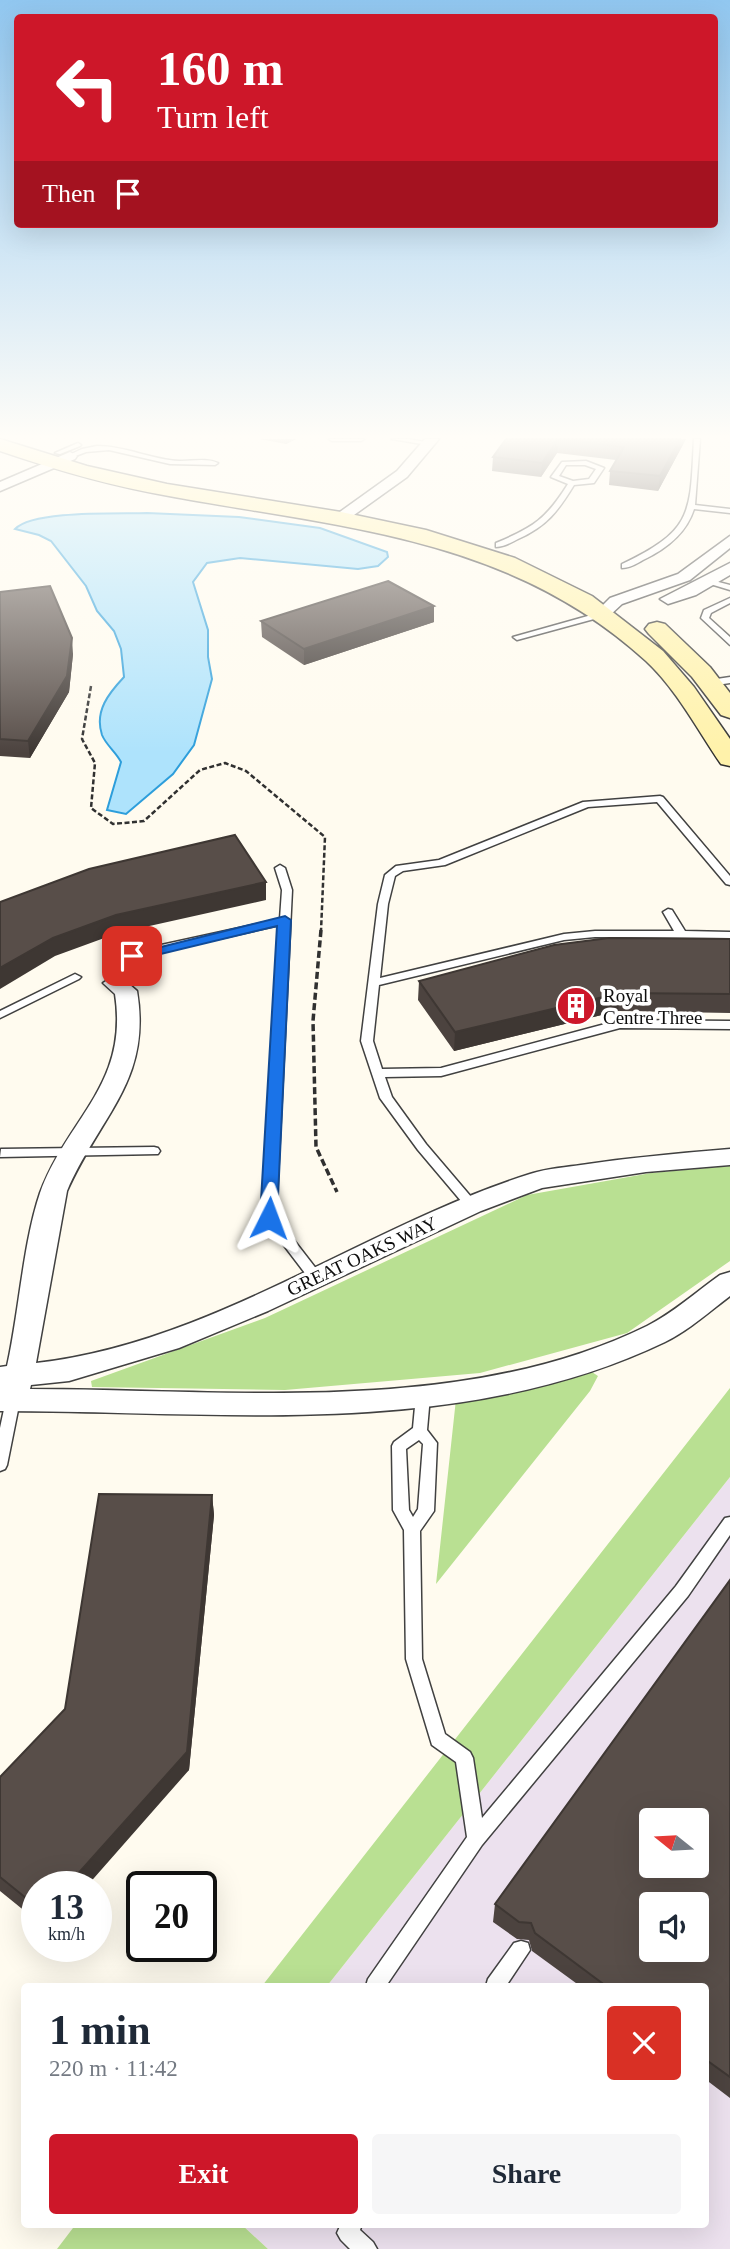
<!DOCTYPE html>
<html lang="en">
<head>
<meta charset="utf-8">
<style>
	body { margin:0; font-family:"Times New Roman",serif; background:#f6f6f7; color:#1f2937; height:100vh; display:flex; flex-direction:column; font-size:26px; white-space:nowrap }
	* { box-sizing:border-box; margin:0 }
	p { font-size:23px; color:#747a83 }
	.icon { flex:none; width:38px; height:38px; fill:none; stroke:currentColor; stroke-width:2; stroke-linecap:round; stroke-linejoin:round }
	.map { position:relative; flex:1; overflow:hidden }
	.details { position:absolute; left:21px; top:1983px; width:688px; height:245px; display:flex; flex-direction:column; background:#fff; border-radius:7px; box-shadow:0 7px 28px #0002 }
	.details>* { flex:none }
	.banner { position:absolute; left:14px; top:14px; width:704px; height:214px; border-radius:7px; box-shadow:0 7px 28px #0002; background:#cd1729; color:#fff; overflow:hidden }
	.needle { width:46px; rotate:288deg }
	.fabs { position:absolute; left:639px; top:1808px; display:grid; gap:14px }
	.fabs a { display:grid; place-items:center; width:70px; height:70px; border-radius:7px; background:#fff; box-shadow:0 7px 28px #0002; font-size:35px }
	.speed { position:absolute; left:21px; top:1871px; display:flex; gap:14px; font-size:35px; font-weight:700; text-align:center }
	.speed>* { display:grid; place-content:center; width:91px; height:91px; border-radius:50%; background:#fff; box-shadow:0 7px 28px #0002; line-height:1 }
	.speed small { font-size:18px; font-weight:400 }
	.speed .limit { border:4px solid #111; border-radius:10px; background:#fff; color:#111 }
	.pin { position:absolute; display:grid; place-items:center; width:60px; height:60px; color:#fff; margin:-30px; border-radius:14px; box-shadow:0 4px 10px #0006 }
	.me { position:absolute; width:77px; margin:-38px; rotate:3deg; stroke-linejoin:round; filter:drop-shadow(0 0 5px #0008) }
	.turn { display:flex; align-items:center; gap:24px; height:147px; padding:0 28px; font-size:32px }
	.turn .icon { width:91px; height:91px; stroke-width:2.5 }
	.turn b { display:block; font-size:49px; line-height:60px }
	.then { display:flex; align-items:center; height:66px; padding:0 28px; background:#0003; gap:14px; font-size:26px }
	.round { display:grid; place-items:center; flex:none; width:74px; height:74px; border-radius:7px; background:#f6f6f7 }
	.headline { display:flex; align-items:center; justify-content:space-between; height:119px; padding:0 28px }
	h1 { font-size:42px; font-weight:600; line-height:52px }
	.button { display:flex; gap:14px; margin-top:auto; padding:14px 28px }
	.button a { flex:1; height:80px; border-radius:7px; background:#cd1729; color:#fff; font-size:28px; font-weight:600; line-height:80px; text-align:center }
	.button a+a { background:#f6f6f7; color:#1f2937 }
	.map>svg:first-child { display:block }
</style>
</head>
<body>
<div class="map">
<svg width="730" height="2249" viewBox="0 0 730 2249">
	<rect width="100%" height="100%" fill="#fffbef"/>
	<path fill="#ece1ee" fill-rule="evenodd" d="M730 1477V2249H268L241 2224H705V1986H327ZM651 1820H696V1866H651ZM651 1904H696V1950H651Z"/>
	<path fill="#b9e092" d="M730 1166V1261L627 1333 480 1373 285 1390 92 1387 91 1381 265 1318 527 1195 651 1173Z
		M589 1370 598 1376 590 1391 436 1584 456 1399Z
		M730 1388V1477L327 1986H262Z
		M76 2224H241L268 2249H57Z"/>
	<path fill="#aee3fc" stroke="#2d9edb" stroke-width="2" d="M147 513 239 517 320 528 387 552 388 557 378 566 358 569 240 558 207 563 193 582 208 630V657L212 679 194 745 173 774 126 814 107 810 121 762C116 752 106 745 102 735 94 711 109 693 124 677L121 649 114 631 97 611 86 586 51 541 39 535 15 529C34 510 118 514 147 513Z"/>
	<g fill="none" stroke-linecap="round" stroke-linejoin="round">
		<g stroke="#414141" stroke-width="3">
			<path id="lane" d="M329 439H364L361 441H332Z
				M392 439H408L431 443 428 445Z
				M694 439H700L695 505 730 509V513L694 509C686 534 666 549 643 560 636 564 630 568 622 568V564C694 530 690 513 694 439Z
				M78 443 81 445 80 446 60 454 55 453Z
				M97 446C126 446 152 460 180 461 193 461 207 458 218 463L215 465 170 464 109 450 86 452 70 458 67 456 82 449Z
				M586 461 604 468 594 483 574 485C558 511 547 526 518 539 510 543 504 547 496 547V543C534 527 546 519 568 484L551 477 562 462ZM566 465H585L596 469 589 479 573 481 559 476Z
				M707 579 730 585V590L707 583Z
				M730 598V603L711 613 709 618 730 637V645L701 618 704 610Z
				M602 612 606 614 605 616 517 640 513 637Z
				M730 677V683L710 686 706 683 710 680Z
				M660 796 663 797 730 876V885L726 884 657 802 588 807 445 865 403 871 395 876 388 904 380 978 564 934 595 931H674L663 912 668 909 672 910 685 931 730 932V938L595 937 564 940 379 985 373 1041 382 1069 441 1068 620 1020 730 1021V1029L620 1028 441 1076 385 1077 392 1097 426 1144 478 1205 472 1209 467 1208 418 1150 380 1098 361 1041 378 904 385 875 396 866 439 860 583 802Z
				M280 865 285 868 292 890 276 1217 321 1275 323 1278 321 1281H311L263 1218 280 925 155 953 113 965 108 962 109 960 152 947 280 919 282 890 275 868Z
				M75 974 81 977 79 979 0 1018V1011Z
				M154 1147 158 1148 160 1151 158 1154 0 1157 1 1149Z
				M423 1390 428 1392 430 1396 427 1430 437 1443 434 1511 420 1531 422 1659 445 1734 470 1752 473 1758 482 1818 676 1586 725 1518 730 1517V1535L688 1596 482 1845 386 1986H366L368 1979 467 1837 456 1762 432 1745 406 1659 404 1530 393 1510 392 1446 394 1442 413 1428 416 1396 418 1392ZM419 1440 423 1444 418 1509 413 1517 409 1510 406 1449Z
				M13 1394 18 1396 20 1400 7 1465 5 1469 0 1471V1428L6 1400 8 1396Z
				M521 1941 528 1943 530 1950 506 1986H486L488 1979 514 1943Z
				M341 2224H362L360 2230 373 2242 377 2249H350L341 2240 337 2233Z"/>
		</g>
		<g stroke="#414141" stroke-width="3">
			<path id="street" d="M425 439H439L407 477 347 520H337V514L397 471Z
				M70 452 77 456 75 459 0 491V482Z
				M730 536V548L690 580 622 604 608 617H596L594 614 610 598 678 574Z
				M730 563V575L696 595 668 604 660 599Z
				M114 976 122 978 137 991C152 1081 100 1115 67 1191L36 1363C213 1343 363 1227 530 1174 548 1168 569 1167 588 1164 635 1157 682 1153 730 1149V1165L646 1172 542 1188 481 1211 268 1311 179 1348 69 1381 31 1385 30 1389C229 1389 462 1417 647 1326 673 1313 696 1292 720 1275L730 1272V1296C709 1312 689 1330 665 1342 459 1441 221 1411 0 1411V1367L7 1366C19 1313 23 1243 40 1193 68 1117 129 1085 115 994L103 983Z"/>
		</g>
		<g stroke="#303030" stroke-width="3">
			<path id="secondary" d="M0 439 87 466 167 484 341 512 426 530 515 558 592 596 663 651 694 687 730 739V766L721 764C697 729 677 690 646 661 509 536 341 528 169 496 111 486 56 470 0 451Z
				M657 622 665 624 710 667 730 693V718L721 715 692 677 649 634 645 629 649 624Z"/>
		</g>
		<path stroke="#303030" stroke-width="2.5" stroke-dasharray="5 2.5" stroke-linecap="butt" d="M91 686 82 739 95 763 91 808 113 824 144 821 200 770 225 763 246 771 325 837 321 931"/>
		<path stroke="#303030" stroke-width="3.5" stroke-dasharray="7 3.5" stroke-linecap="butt" d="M321 930 313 1021 316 1147 337 1192"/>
		<use href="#lane" fill="#fff" fill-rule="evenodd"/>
		<use href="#street" fill="#fff" fill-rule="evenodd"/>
		<use href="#secondary" fill="#fff2aa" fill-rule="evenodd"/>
	</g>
	<path fill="#4c433f" d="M259 439H296L286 444Z
		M506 439H686L658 491 609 485 610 471 616 460 557 453 541 477 492 471 493 457Z
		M0 592 73 654 69 692 30 758 0 756Z
		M434 606V622L304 665 262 637 261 621Z
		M730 939V1013L618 1011 454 1051 418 1000 419 981Z
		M212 1495 214 1515 189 1770 37 1886V1921L0 1891V1777L65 1709Z
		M730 1580V2098L705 2079V1986H580L532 1951 529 1940 517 1939 493 1922 495 1904Z"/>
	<path fill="#3e3733" d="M286 439H296L286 444Z
		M558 439 557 453 541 477 542 463Z
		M680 439H686L658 491 660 476Z
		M434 606V622L304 665V649Z
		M72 638 73 654 69 692 30 758 28 741Z
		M266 882V900L118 933 55 956 0 989V968L53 938 116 915Z
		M620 993 618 1011 454 1051 455 1032Z
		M212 1495 214 1515 189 1770 87 1886H67Z"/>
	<path fill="#584e49" stroke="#3e3733" stroke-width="2" fill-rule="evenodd" d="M506 439H680L660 476 610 471 624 447 558 439 542 463 493 457Z
		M388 581 434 606 304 649 261 621Z
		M50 586 72 638 67 676 28 741 0 739V592Z
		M235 835 266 882 116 915 53 938 0 968V902L89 869Z
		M609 938 730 939V994L620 993 455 1032 419 981 554 945Z
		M99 1494 212 1495 187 1752 67 1886H37V1907L0 1877V1777L65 1709Z
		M730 1580V2077L705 2059V1986H606L535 1933 531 1923 519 1922 495 1904ZM651 1820H696V1866H651ZM651 1904H696V1950H651Z"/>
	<linearGradient id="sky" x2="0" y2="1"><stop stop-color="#91c7f0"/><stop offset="0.58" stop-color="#fffdf8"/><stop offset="1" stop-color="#fffdf8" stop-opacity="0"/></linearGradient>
	<rect width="730" height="753" fill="url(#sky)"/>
	<path fill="#1a73e8" stroke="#114b97" stroke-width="2" d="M285 916 291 920 277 1218 269 1224 260 1218 277 926 132 961 125 956Z"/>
	<defs>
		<g id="building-disc" transform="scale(2.0125)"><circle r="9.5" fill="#cd1729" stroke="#fff"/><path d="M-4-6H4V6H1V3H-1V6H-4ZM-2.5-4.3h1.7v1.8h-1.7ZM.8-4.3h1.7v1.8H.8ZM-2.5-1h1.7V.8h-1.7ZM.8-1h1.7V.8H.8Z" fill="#fff"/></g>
	</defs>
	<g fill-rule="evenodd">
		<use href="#building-disc" x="576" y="1006"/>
	</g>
	<g text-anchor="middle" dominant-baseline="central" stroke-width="7" stroke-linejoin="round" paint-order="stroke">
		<g font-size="19" fill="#0e0e0e" stroke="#fff" text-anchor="start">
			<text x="603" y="995">Royal<tspan x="603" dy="22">Centre Three</tspan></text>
		</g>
		<g font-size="19" fill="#0e0e0e" stroke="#fff">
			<text transform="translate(362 1256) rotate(-25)">GREAT OAKS WAY</text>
		</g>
	</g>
</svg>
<div class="fabs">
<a><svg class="needle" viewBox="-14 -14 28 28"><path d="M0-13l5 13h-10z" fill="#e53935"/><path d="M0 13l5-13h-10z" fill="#747a83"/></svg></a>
<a><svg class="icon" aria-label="sound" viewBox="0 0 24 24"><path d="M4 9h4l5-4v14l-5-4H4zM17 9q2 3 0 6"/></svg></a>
</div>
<div class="speed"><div>13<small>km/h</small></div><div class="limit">20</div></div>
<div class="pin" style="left:132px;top:956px;background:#d93025"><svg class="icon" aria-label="arrive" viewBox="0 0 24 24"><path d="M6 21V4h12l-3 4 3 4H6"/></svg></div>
<svg class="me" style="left:269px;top:1218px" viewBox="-20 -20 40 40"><path d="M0-17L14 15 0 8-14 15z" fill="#1a73e8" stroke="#fff" stroke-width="4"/></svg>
<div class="banner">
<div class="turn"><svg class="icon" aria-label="left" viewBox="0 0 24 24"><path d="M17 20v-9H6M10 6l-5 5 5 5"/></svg><div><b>160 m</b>Turn left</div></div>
<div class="then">Then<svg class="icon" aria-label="arrive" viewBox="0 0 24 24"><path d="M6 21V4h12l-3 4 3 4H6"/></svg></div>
</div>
<section class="details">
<div class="headline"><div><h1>1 min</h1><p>220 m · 11:42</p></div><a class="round" style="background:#d93025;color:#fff"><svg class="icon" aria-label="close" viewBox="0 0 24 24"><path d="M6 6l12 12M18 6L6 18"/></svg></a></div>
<div class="button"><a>Exit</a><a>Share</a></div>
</section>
</div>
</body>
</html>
